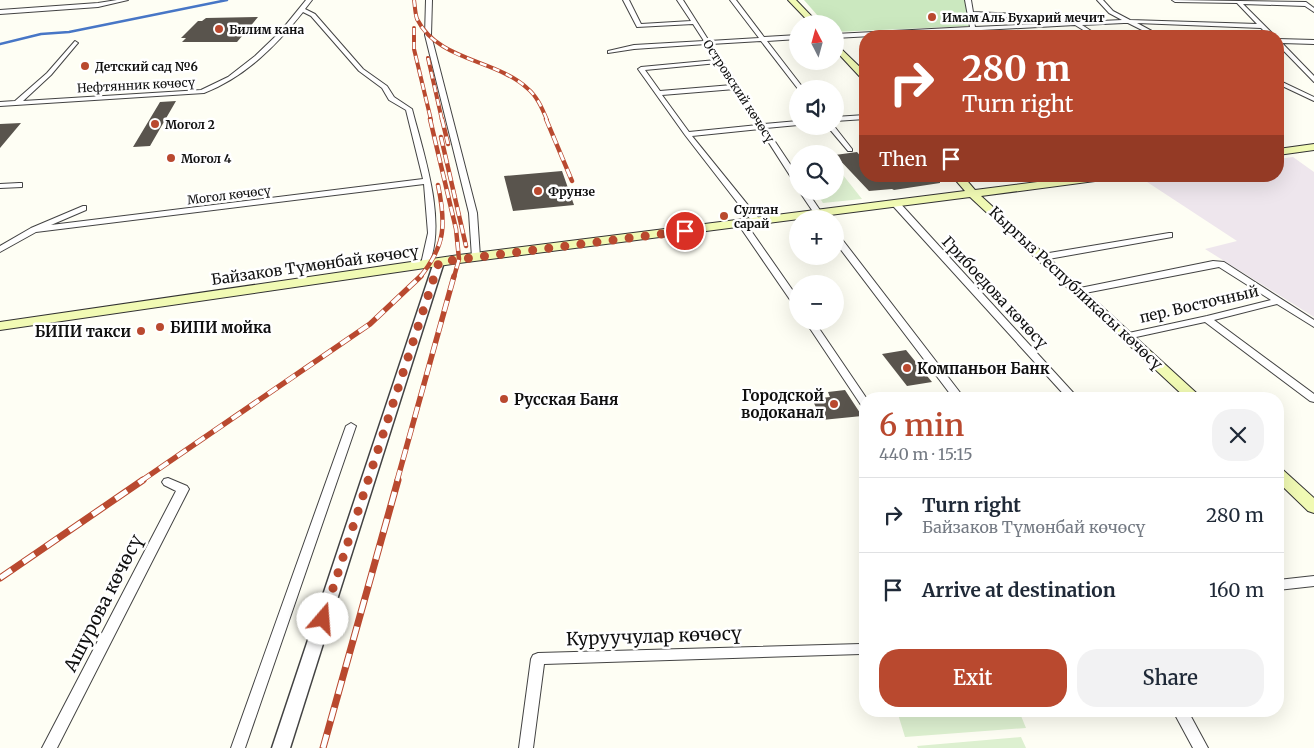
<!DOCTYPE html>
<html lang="en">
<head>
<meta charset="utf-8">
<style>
	body { margin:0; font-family:Merriweather,serif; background:#f2f2f3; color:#1f2937; height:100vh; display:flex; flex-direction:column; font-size:19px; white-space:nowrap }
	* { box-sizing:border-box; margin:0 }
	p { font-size:16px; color:#747a83 }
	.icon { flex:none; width:28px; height:28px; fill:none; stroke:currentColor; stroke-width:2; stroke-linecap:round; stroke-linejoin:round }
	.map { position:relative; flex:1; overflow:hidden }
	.panel { position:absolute; left:859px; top:392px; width:425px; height:325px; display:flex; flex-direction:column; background:#fff; border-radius:20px; box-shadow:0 5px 20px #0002 }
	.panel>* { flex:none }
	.guide { position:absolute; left:859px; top:30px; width:425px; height:152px; border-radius:20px; box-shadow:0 5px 20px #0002; background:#b9492f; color:#fff; overflow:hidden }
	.needle { width:32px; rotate:354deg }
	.controls { position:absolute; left:789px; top:15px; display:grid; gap:10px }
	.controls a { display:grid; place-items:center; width:55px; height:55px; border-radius:50%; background:#fff; box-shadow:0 5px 20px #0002; font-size:25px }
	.pin { position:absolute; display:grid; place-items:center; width:42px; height:42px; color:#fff; margin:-21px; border:2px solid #fff; border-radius:50%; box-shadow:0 1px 5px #0007 }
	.me { position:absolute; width:55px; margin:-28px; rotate:18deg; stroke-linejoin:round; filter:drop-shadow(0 0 4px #0008) }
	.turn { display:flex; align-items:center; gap:18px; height:105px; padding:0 20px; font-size:22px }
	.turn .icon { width:65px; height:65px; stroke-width:2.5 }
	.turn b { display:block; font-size:35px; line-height:42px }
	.then { display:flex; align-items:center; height:48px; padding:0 20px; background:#0003; gap:10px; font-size:19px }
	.round { display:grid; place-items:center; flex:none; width:52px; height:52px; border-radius:20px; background:#f2f2f3 }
	.head { display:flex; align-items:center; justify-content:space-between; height:85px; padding:0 20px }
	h1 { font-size:30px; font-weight:600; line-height:38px; color:#b9492f }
	.cta { display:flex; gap:10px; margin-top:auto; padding:10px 20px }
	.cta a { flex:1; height:58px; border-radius:20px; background:#b9492f; color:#fff; font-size:20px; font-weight:600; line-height:58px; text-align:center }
	.cta a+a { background:#f2f2f3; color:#1f2937 }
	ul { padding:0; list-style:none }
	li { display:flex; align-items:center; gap:15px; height:75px; padding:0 20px; border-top:1px solid #e0e1e3 }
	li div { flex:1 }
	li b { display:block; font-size:19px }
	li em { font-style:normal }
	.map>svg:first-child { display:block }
</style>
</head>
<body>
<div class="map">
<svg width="1314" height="748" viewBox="0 0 1314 748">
	<rect width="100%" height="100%" fill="#fefef4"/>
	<path fill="#eee6ed" d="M1293 157 1314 172V317L1205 249 1237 241 1141 178 1278 176V159Z"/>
	<path fill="#cbe8bf" d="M804 0H965L971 26 835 32V24H825Z"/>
	<path fill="#ddf0d0" d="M835 165 862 199 823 203 815 191H835Z
		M897 711H1019L1026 728 905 737Z
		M1021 737 1026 748H918L917 746Z"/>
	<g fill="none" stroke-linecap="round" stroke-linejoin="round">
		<path stroke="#4776c6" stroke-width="2.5" d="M0 44 41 34 69 32 227 0"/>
	</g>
	<path fill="#59544d" d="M258 17 237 42H182L186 38H181L198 21H202L206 18Z
		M176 101 150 146 133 147 160 102Z
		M21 123 0 148V124Z
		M857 152 865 161V176H879L881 178 940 176V183L894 190 892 189 869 191 835 155Z
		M562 171 574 205 513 211 504 176Z
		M906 350 932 382 907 386 882 354Z
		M845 390 862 416 822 420 812 399 830 397 828 392Z"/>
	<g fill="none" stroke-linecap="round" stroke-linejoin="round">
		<g stroke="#434343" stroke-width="2">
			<path id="minor" d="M117 0H128L98 7 0 14V10L98 3Z
				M306 0H312L305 9 315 14 363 69 387 86 394 97 412 109C423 152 448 223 428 266H422L421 264 428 233 424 184 36 232 0 252V246L31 228 83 206H86V210L51 225 423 179 406 110 389 100 382 88 359 71 311 16 303 12C276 46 245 77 204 93L0 106V102L15 101 47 73 75 41 78 43 77 44 51 75 23 101 201 90 228 77 255 56 280 32Z
				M426 0H432L431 35 477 213 480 257 476 260 472 257 469 213 425 35Z
				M623 0H629L641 24 691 21 677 0H683L709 41 759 38 730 0H736L764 37 798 35V39L767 41 804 89H798L761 41 711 44 764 124 798 121V125L766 128 798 176V184L794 182 760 129 692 136 760 220V224H754L685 135 638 69 641 67 716 60 706 44 634 49 608 53V51L634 45 704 41 693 24 637 27ZM718 63 732 85 660 91 645 70ZM735 89 758 125 689 132 662 95Z
				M965 0H971L973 12 1068 16 1071 18 1068 20 973 16 975 27 1122 20 1109 13 1097 0H1103L1113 11 1130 20 1257 24 1237 3 1175 2 1172 0 1306 2 1314 8V12L1305 6 1243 4 1275 36H1269L1261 28 1137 23 1161 36H1154L1128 23H1124L1082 25 1099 36H1093L1075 25 835 38V34L970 27Z
				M1278 39 1314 40V44L1282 43 1314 76V82L1278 45Z
				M1278 80 1314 97V101L1278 84Z
				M865 115V119L835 121V117Z
				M827 126H834L852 149V151H848Z
				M19 183H22V187L0 188V184Z
				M799 191H807L826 219H818Z
				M893 202H899L1079 399H1068L893 206Z
				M739 222H745L798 298V308L795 307 738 224Z
				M1169 233H1172V237L1043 260 1039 257 1043 254Z
				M835 234H838L965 399H954L835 242Z
				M1213 261 1224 262 1314 320V327L1277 304 1214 320 1314 394V402L1310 401 1205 322 1127 339 1124 338 1122 336 1124 334 1207 316 1271 300 1219 267 1080 294 1076 291 1080 288Z
				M805 321H814L867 399H865V406L861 405Z
				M351 423 356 426 245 748H231L346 426Z
				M168 478 187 486 189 489 57 748H42L176 491 164 485 162 482 164 479Z
				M1314 576V586L1278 590V580Z
				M861 644 865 645V653L861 654 544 664 533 748H519L531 659 533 655 538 653Z
				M1173 711H1188L1208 748H1193Z"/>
		</g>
		<g stroke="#434343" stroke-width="3">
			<path id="tertiary" d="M439 259 444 262 290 748H272L434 262Z"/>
		</g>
		<g stroke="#323232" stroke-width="2">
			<path id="secondary" d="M788 0H796L819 24H811Z
				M835 43 865 72V80L862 79 835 50Z
				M1314 144V150L1278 155V149Z
				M952 176H963L975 190 1084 176H1115L1110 179 981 196 1203 399H1187L970 197 459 263 0 330V322L459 255 965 191Z
				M1278 469 1283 470 1314 498V513L1308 511 1278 482Z"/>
		</g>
		<use href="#minor" fill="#fff" fill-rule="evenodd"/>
		<use href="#tertiary" fill="#fff" fill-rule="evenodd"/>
		<use href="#secondary" fill="#f1fab4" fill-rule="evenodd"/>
		<g stroke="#b9492f" stroke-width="4">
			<path id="rail-far3" d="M414 0C415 6 415 13 417 19 438 61 495 59 527 88 537 96 542 108 547 120
				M414 28V49L431 120
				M428 58 442 120"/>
		</g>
		<g stroke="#b9492f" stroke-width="4.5">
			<path id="rail-far2" d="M430 119 456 229 459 259 454 277
				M442 119 448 144
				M546 119 572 181
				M441 137 466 246
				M420 277C446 245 446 224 438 185"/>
		</g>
		<g stroke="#b9492f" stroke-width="5.5">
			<path id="rail-far1" d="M141 481 370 324 421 276
				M397 481 454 276"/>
		</g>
		<g stroke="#b9492f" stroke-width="7">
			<path id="rail" d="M0 578 143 480
				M323 748 398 480"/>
		</g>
		<use href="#rail-far3" stroke="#fff" stroke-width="2.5" stroke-dasharray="7" stroke-linecap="butt"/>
		<use href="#rail-far2" stroke="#fff" stroke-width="3" stroke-dasharray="9" stroke-linecap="butt"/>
		<use href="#rail-far1" stroke="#fff" stroke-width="4" stroke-dasharray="11" stroke-linecap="butt"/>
		<use href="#rail" stroke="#fff" stroke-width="5" stroke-dasharray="14" stroke-linecap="butt"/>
	</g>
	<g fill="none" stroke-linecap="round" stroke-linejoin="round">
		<path stroke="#b9492f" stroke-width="9" stroke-dasharray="0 16.2" d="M323 619 439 262 685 231"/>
	</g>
	<g fill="#b9492f" stroke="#fff" stroke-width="2">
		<circle cx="932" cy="17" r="5"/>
		<circle cx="219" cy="29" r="5"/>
		<circle cx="85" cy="66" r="5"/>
		<circle cx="155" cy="124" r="5"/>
		<circle cx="171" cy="158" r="5"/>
		<circle cx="538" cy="191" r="5"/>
		<circle cx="724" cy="216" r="5"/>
		<circle cx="160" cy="327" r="5"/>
		<circle cx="141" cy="331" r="5"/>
		<circle cx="907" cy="368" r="5"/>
		<circle cx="504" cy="399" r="5"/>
		<circle cx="834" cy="404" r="5"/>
	</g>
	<g text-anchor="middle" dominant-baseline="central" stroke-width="5" stroke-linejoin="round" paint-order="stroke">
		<g font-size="12" font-weight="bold" fill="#101010" stroke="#fff" text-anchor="start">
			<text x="942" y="17">Имам Аль Бухарий мечит</text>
			<text x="229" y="29">Билим кана</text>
			<text x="95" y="66">Детский сад №6</text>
			<text x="165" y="124">Могол 2</text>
			<text x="181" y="158">Могол 4</text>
			<text x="548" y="191">Фрунзе</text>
			<text x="734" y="209">Султан<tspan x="734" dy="14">сарай</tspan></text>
		</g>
		<g font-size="12" fill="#101010" stroke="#fff">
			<text transform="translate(136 85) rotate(-3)">Нефтянник көчөсү</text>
			<text transform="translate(739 91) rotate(57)">Островский көчөсү</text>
			<text transform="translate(229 195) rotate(-7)">Могол көчөсү</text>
		</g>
		<g font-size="15" fill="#101010" stroke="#fff">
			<text transform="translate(315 265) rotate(-8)">Байзаков Түмөнбай көчөсү</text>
			<text transform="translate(1076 288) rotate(43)">Кыргыз Республикасы көчөсү</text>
			<text transform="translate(995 292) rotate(47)">Грибоедова көчөсү</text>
			<text transform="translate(1199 304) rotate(-13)">пер. Восточный</text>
		</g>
		<g font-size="15" font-weight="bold" fill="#101010" stroke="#fff" text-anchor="start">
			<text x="170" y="327">БИПИ мойка</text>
			<text x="131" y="331" text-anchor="end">БИПИ такси</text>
			<text x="917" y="368">Компаньон Банк</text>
			<text x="824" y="395" text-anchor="end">Городской<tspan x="824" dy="17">водоканал</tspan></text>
			<text x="514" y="399">Русская Баня</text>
		</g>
		<g font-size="18" fill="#101010" stroke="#fff">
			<text transform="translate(103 603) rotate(-63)">Ашурова көчөсү</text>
			<text transform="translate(654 636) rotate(-2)">Куруучулар көчөсү</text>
		</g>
	</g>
</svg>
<div class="controls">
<a><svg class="needle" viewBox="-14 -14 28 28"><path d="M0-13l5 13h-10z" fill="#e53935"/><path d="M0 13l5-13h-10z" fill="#747a83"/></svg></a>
<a><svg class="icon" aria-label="sound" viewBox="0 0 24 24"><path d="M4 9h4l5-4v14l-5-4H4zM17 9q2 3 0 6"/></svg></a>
<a><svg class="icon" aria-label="search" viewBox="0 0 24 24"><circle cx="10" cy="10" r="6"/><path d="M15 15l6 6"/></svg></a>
<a>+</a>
<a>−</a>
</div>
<div class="pin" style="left:685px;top:231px;background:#d93025"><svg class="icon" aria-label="arrive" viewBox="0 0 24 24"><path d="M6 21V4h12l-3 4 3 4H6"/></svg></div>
<svg class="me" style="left:323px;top:619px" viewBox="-20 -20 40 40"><circle r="19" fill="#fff"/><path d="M0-13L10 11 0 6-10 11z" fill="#b9492f"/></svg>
<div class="guide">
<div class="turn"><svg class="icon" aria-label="right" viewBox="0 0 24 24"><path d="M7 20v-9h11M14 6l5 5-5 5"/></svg><div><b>280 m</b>Turn right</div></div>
<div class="then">Then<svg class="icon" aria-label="arrive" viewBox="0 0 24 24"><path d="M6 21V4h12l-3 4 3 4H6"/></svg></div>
</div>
<section class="panel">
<div class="head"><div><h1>6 min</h1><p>440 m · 15:15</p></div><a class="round"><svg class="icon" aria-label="close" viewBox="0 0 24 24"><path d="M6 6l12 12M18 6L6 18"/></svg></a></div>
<ul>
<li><svg class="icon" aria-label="right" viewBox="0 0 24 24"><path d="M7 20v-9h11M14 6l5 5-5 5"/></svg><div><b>Turn right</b><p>Байзаков Түмөнбай көчөсү</p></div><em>280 m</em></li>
<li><svg class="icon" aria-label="arrive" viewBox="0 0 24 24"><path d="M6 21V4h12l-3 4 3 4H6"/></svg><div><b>Arrive at destination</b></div><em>160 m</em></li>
</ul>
<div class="cta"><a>Exit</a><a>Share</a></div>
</section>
</div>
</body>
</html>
